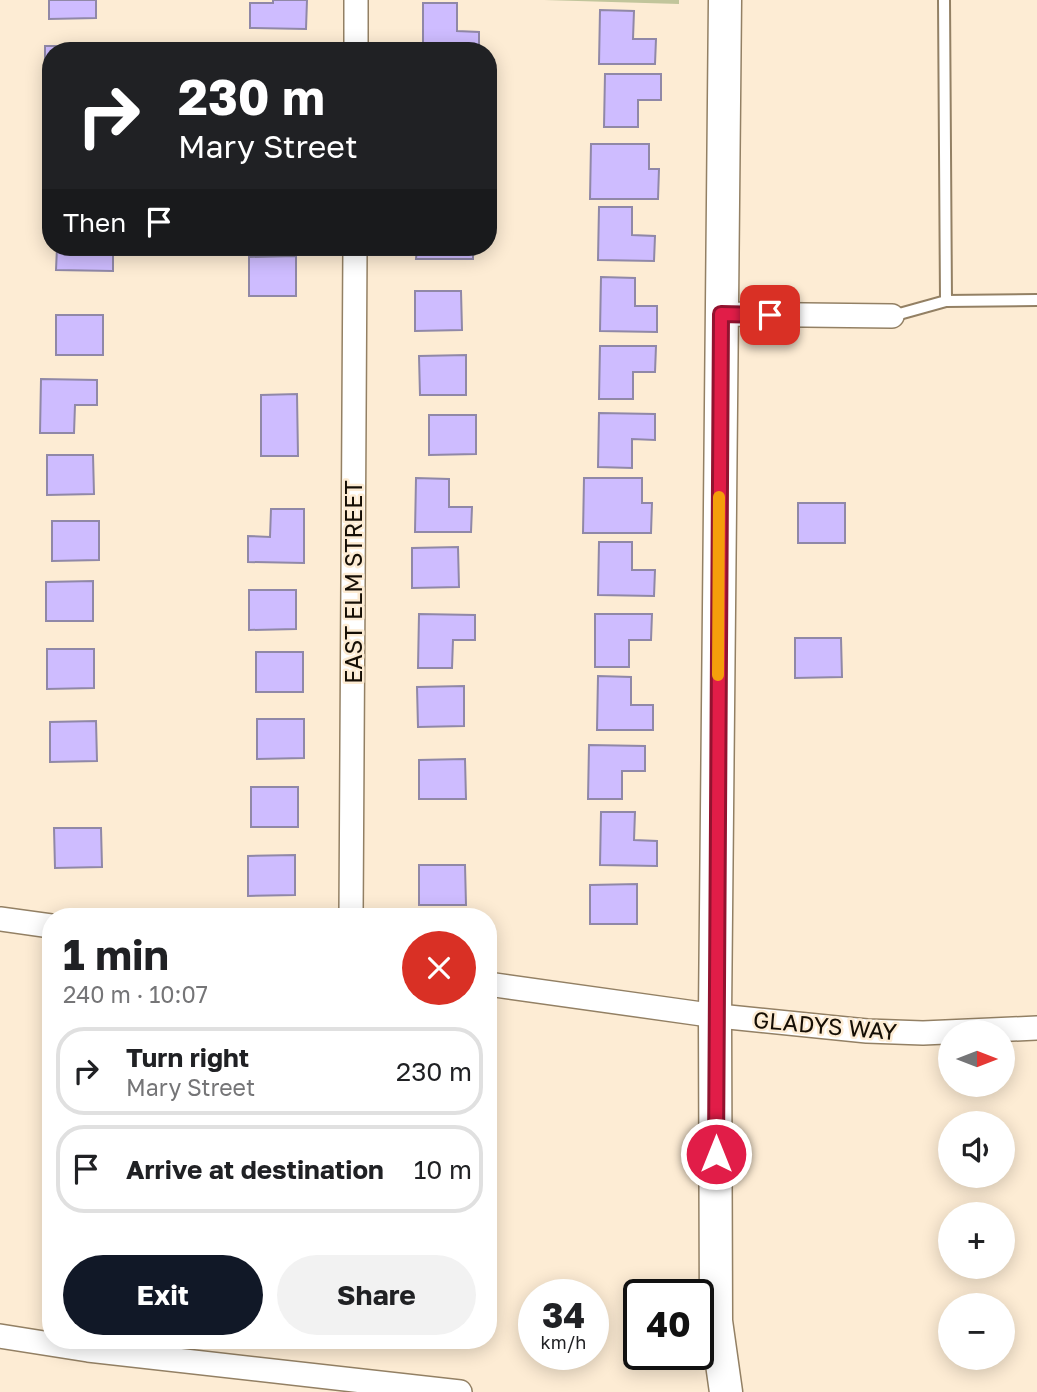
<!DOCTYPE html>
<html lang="en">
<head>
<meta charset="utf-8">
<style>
	body { margin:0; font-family:"Golos Text",sans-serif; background:#f2f2f2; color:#202124; height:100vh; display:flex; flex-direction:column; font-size:26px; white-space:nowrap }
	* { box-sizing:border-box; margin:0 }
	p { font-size:23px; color:#757577 }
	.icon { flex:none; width:38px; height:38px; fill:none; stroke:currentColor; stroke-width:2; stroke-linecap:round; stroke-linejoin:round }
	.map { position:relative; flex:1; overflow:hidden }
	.side { position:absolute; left:42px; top:908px; width:455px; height:441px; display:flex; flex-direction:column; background:#fff; border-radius:28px; box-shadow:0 4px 18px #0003 }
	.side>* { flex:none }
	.top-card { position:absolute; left:42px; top:42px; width:455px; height:214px; border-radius:28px; box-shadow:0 4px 18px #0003; background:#202124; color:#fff; overflow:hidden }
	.needle { width:46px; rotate:90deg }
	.buttons { position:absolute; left:938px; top:1020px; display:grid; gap:14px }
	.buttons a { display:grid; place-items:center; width:77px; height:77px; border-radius:50%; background:#fff; box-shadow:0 4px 18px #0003; font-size:35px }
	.speed { position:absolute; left:518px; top:1279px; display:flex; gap:14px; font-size:35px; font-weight:700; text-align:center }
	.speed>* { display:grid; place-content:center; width:91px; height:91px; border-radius:50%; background:#fff; box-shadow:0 4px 18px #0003; line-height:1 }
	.speed small { font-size:18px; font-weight:400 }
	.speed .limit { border:4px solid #111; border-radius:10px; background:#fff; color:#111 }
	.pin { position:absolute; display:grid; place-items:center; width:60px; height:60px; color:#fff; margin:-30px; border-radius:14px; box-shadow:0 4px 10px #0006 }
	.me { position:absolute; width:77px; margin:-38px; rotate:0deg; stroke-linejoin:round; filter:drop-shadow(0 0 5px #0008) }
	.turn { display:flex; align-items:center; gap:24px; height:147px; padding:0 21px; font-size:32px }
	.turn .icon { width:91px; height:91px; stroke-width:2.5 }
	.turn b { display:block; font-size:49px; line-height:60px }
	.then { display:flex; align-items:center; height:66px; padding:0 21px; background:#0003; gap:14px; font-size:26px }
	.round { display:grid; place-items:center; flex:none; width:74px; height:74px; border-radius:37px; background:#f2f2f2 }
	.headline { display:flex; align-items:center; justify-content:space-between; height:119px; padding:0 21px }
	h1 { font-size:42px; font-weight:700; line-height:52px }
	.action { display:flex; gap:14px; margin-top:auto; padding:14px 21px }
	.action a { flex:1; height:80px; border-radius:42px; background:#111827; color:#fff; font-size:28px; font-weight:700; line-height:80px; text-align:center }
	.action a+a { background:#f2f2f2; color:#202124 }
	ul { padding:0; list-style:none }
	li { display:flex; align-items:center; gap:21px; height:88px; margin:0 14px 10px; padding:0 7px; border:4px solid #e0e0e0; border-radius:28px }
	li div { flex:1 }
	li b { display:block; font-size:26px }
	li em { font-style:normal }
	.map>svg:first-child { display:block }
</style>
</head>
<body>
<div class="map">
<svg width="1037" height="1392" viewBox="0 0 1037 1392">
	<rect width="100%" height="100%" fill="#fdecd4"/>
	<path fill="#c1c59b" d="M544 0H679V4Z"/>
	<path fill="#cebcff" stroke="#9088a7" stroke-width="2" d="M49 0H96V18L49 19Z
		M273 0H307L306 29 250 28V3H273Z
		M423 3H457V31L479 32V51H423Z
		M600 10 634 11 633 39H656L655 64H599Z
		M45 46H81L82 51H51V108H45Z
		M246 49 302 50V51H246Z
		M605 74H661V100H638V127H604Z
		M591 144H649V169H659L658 199H590Z
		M599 207H632V235L655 236 654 261 598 260Z
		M57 247H113V271L56 270Z
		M417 247H473V259H416Z
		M296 256V296H249V257Z
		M601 277 635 278V306H657V332L600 331Z
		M415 291H461L462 330 415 331Z
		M56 315H103V355H56Z
		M600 346H656L655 372H633V399H599Z
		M466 355V395H420L419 356Z
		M41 379 97 380V405H75L74 433H40Z
		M297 394 298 456H261V395Z
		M599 413 655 414V440L632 439V468L598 467Z
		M429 415H476V454L429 455Z
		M47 455H93L94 494 47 495Z
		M416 478 449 479V507H472L471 532H415Z
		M584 478H642V503H652L651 533H583Z
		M798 503H845V543H798Z
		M271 509H304V563L248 562V536L270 537Z
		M52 521H99V560L52 561Z
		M599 542H632V570H655L654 596 598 595Z
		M458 547 459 587 412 588V548Z
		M93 581V621H46V582Z
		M249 590H296V629L249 630Z
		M419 614 475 615V640H453L452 668H418Z
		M595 614H652L651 640H629V667H595Z
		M795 638H841L842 677 795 678Z
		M47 649H94V688L47 689Z
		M256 652H303V692H256Z
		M598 676 631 677V705H653V730H597Z
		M464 686V726L418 727 417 687Z
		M257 719H304V758L257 759Z
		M96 721 97 761 50 762V722Z
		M589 745 645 746V771H622V799H588Z
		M465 759 466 799H419V760Z
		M251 787H298V827H251Z
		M601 812H635L634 840 657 841V866L600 865Z
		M54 828H101L102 867 55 868Z
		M295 855V895L248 896V856Z
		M419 865H465L466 905H419Z
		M637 884V924H590V885Z"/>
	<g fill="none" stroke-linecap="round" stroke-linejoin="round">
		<g stroke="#938064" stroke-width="14">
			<path id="lane" d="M944 0 946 301 1037 300
				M892 316 946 301"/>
		</g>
		<g stroke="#938064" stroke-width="26">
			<path id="street" d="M356 51V0
				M721 314 892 316
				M351 917 355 247
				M0 919 51 926
				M488 984 709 1015 867 1031 923 1033 1037 1028
				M0 1336 88 1350 460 1392"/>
		</g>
		<g stroke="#938064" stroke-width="35">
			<path id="secondary" d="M725 0 715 1015 716 1321 726 1392"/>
		</g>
		<use href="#lane" stroke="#fff" stroke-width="10"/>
		<use href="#street" stroke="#fff" stroke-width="23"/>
		<use href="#secondary" stroke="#fff" stroke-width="32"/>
	</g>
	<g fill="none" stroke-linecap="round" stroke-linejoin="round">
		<g stroke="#92132f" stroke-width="18">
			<path id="route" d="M716 1154 721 314 770 315"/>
		</g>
		<use href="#route" stroke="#e11d48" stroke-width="12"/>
		<path stroke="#f59e0b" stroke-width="12" d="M718 675 719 497"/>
	</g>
	<g text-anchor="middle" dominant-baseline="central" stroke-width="5" stroke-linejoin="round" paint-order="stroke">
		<g font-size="23" fill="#150e05" stroke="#fdecd4">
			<text transform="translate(353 582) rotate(-90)">EAST ELM STREET</text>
			<text transform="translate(825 1025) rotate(5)">GLADYS WAY</text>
		</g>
	</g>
</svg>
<div class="buttons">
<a><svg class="needle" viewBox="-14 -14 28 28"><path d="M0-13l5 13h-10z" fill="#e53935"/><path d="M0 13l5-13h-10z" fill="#757577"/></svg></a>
<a><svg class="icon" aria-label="sound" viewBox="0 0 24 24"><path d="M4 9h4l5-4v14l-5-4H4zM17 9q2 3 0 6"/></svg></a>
<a>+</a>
<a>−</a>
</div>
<div class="speed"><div>34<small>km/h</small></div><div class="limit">40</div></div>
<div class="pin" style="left:770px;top:315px;background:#d93025"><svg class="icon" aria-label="arrive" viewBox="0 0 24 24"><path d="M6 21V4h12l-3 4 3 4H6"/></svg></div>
<svg class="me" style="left:716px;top:1154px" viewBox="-20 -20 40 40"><circle r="17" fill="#e11d48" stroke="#fff" stroke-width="3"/><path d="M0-11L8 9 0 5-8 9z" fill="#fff"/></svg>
<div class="top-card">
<div class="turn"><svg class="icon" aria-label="right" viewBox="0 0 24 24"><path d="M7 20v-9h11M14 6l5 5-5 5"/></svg><div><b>230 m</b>Mary Street</div></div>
<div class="then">Then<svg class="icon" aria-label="arrive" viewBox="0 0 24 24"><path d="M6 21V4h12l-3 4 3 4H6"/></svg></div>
</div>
<section class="side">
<div class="headline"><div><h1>1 min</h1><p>240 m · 10:07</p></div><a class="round" style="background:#d93025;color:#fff"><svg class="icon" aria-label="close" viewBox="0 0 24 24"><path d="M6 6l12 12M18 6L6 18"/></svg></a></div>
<ul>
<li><svg class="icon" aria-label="right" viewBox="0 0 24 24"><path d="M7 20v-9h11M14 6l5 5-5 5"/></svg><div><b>Turn right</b><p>Mary Street</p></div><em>230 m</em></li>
<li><svg class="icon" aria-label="arrive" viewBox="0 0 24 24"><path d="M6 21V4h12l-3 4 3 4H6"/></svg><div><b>Arrive at destination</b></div><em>10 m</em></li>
</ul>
<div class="action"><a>Exit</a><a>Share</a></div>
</section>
</div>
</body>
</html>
